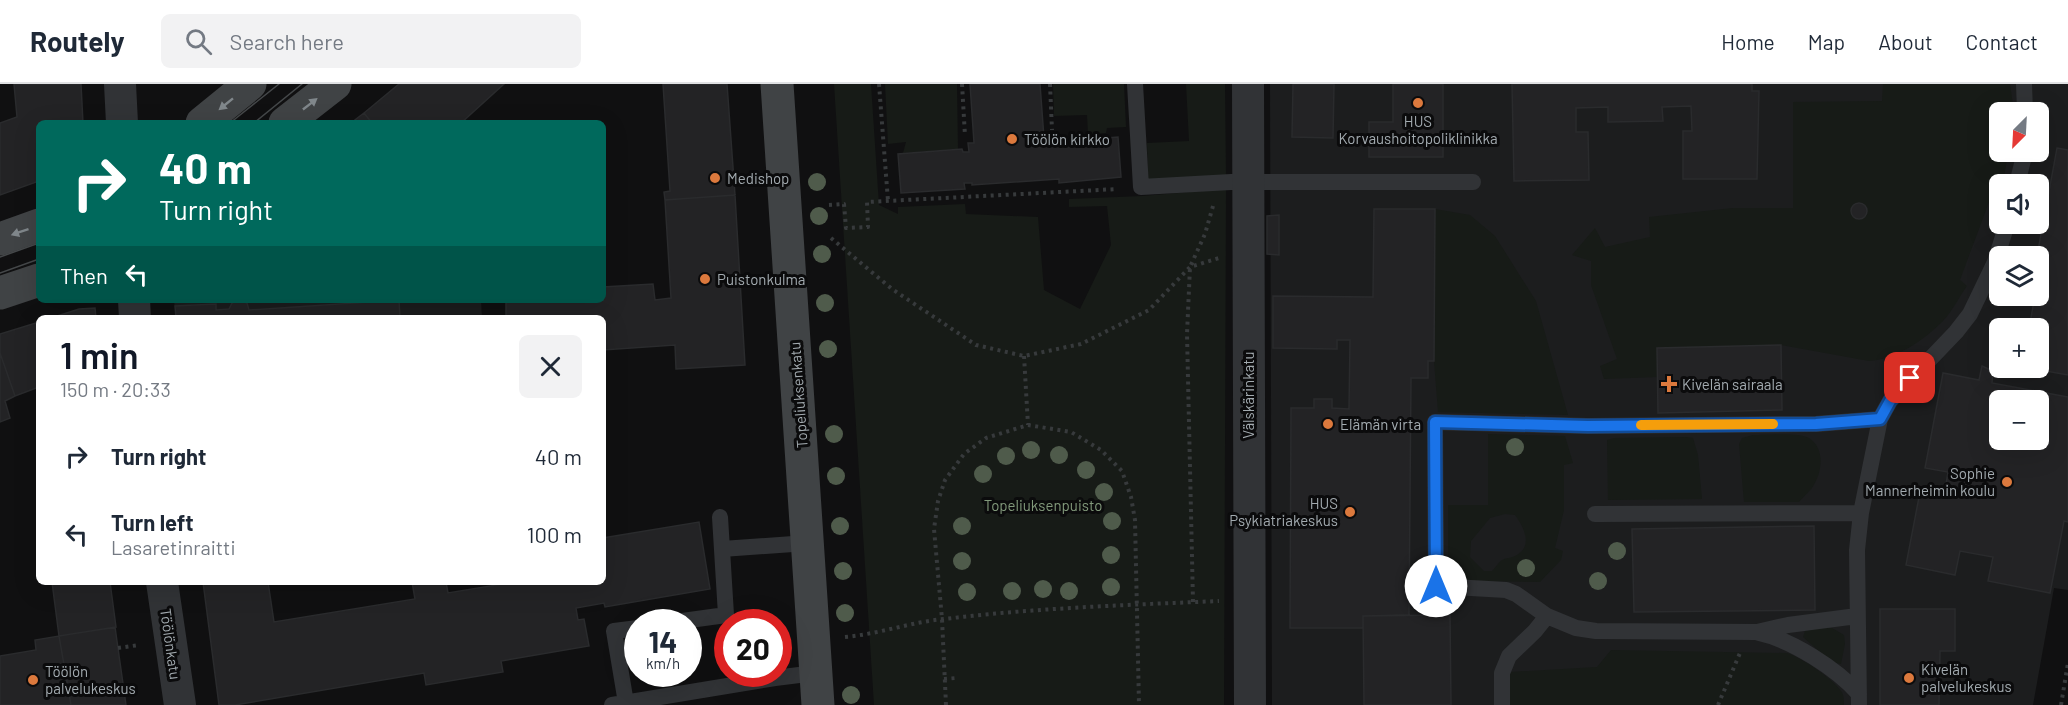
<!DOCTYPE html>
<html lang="en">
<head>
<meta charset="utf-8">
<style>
	body { margin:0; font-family:Barlow,sans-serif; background:#f2f2f3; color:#1f2937; height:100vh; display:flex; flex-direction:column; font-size:22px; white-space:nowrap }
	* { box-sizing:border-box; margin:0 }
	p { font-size:20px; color:#747a83 }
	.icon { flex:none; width:33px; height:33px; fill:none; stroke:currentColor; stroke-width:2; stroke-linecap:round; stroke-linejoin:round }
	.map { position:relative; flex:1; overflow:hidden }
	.side { position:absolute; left:36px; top:231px; width:570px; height:270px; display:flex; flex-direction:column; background:#fff; border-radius:9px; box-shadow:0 6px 24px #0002 }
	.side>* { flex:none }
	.banner { position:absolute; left:36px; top:36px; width:570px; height:183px; border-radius:9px; box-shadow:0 6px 24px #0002; background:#00695c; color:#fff; overflow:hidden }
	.needle { width:39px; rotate:204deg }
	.controls { position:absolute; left:1989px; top:18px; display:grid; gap:12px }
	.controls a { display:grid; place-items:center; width:60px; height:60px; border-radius:9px; background:#fff; box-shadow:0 6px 24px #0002; font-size:30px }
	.speed { position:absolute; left:624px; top:525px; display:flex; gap:12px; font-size:30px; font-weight:700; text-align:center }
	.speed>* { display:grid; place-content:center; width:78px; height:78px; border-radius:50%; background:#fff; box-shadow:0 6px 24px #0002; line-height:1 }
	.speed small { font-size:15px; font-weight:400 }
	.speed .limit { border:9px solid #d22; background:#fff; color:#111 }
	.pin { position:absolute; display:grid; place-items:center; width:51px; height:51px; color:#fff; margin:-26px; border-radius:12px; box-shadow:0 3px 9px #0006 }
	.me { position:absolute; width:66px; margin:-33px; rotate:0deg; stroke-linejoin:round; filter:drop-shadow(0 0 4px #0008) }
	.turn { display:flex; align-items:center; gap:21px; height:126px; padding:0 24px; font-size:27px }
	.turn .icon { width:78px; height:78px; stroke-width:2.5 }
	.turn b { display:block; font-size:42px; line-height:51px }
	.then { display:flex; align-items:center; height:57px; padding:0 24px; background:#0003; gap:12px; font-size:22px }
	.round { display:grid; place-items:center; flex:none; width:63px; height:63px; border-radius:9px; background:#f2f2f3 }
	.head { display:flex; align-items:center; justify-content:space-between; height:102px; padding:0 24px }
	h1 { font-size:36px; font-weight:600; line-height:45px; color:#111827 }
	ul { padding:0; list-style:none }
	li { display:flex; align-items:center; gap:18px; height:78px; padding:0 24px }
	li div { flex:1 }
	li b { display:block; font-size:22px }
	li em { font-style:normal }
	header { display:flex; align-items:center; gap:36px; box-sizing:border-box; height:84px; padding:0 30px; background:#fff; border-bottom:2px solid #e0e1e3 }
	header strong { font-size:28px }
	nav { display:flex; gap:33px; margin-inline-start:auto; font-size:21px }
	.search { width:420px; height:54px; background:#f2f2f3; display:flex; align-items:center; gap:15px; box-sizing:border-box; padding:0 21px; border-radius:9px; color:#747a83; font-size:22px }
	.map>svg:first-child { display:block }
</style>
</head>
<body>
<header>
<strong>Routely</strong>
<div class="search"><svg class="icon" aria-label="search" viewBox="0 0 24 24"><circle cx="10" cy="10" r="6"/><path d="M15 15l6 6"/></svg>Search here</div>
<nav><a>Home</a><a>Map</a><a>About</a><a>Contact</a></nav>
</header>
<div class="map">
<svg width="2068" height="621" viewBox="0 0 2068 621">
	<rect width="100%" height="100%" fill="#101011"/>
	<path fill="#1c1d1e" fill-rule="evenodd" d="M1270 0H2068V506L2054 504 2033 621H1272ZM2000 28H2038V68H2000ZM2000 100H2038V140H2000ZM2000 172H2038V212H2000ZM2000 244H2038V284H2000ZM2000 316H2038V356H2000Z
		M174 216H481L482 234H176Z"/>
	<path fill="#171b17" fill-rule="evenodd" d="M834 0H871L879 121 898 130V123L965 120 966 130 1038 133 1044 206 1080 225 1111 161 1107 122 1069 123V115L1142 112 1226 105 1224 621H874Z
		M885 0H957L958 65 903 69 906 58 888 60Z
		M1053 0H1124L1126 43 1107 44 1106 49 1088 50 1087 31 1054 32Z
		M1186 0H1225L1226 94 1148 99 1147 59 1189 57Z
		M1883 0H2010L2014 28H2000V68H2008L2003 100H2000L1999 120 1989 118 1960 196 1967 202C1959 213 1952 228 1943 237 1924 256 1897 275 1869 277L1781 261 1657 264V293L1604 295 1600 282 1617 275 1591 201V177L1572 171 1595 144 1605 163 1650 153 1649 133 1733 124H1793V18L1882 17Z
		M1435 125 1470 131 1495 152 1536 217 1568 331 1438 328 1434 277Z
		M1488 350 1565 352 1573 379 1564 381V426L1555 464 1563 467 1561 476 1540 498 1457 497 1448 486V421H1488ZM1505 430 1515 431C1524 443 1534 463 1515 472 1511 474 1506 474 1502 476 1498 479 1495 484 1492 487H1484L1470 473 1471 457 1481 445 1490 434Z
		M1753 351C1766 351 1798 348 1809 354 1826 365 1822 390 1812 404 1808 409 1803 413 1799 418H1744L1739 360 1742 354Z
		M1687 353 1693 354 1698 371 1702 415 1608 416 1607 356 1614 354Z
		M1820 544H1832L1844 551 1845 560 1841 580 1831 578 1803 553 1805 547Z
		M1611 566 1787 569C1802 574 1832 594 1841 607 1844 611 1844 616 1844 621H1509V588L1597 583Z"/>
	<path fill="#232325" stroke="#2a2b2d" stroke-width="1.5" fill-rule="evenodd" d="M14 0H81L83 39H39V97L0 111V39L17 33Z
		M399 0H504L461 39H372L364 29Z
		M663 0H727L735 111 665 116 664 108 670 107Z
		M970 0H1040L1044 54H1050L1051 62H1056V58L1118 53 1121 93 1059 99V95L972 101V99H964L965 105 901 109 898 70 962 65 963 68H969L968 59H974Z
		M1293 0H1334L1333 54 1292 53Z
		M1393 0H1443V73H1369V38H1393Z
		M1512 0H1752V7H1759L1757 95H1683V47H1692L1691 22 1662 23 1663 37 1608 38V23L1576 24V48H1588L1589 96 1514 97Z
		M364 29 372 39H351L360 32Z
		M2057 64 2068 66V291L2029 284H2038V244H2029L2035 212H2038V172H2037Z
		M735 111 745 281 676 285 675 261 603 266V234H506V216H603V203L653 200 655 216 671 214 665 116Z
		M1851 127a8 8 0 1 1 16 0a8 8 0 1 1-16 0Z
		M1374 125H1435L1434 277H1428V294H1411L1409 531 1363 532V544H1290L1291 324H1314V315H1332V324L1349 325 1350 256H1337V265L1273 264V212L1373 213Z
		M1279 131V171L1267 170V132Z
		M239 216 247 219 249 226 399 216 400 234H176L175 222 216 220V226L229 225 232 219Z
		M95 224 96 234H51L79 225Z
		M39 238V303L15 312 0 269V250Z
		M1781 261 1782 326 1658 329 1657 264Z
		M0 269 15 312 5 317 10 334 0 338Z
		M1982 282 1993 287 1992 299 2068 313V438L2064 437 2050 509 1988 497 1993 473 1960 467 1955 491 1906 481 1920 408 1944 412 1948 388 1925 384 1943 289 1979 296ZM2000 316H2038V356H2000Z
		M699 438 710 505 605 523 604 519 576 524 578 536 584 535 589 562 501 577 503 588 426 601 424 589 235 621H219L203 498H268L274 538 415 515 412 498H446L448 509 514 498H603V454Z
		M1814 442 1815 526 1634 528 1632 445Z
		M52 498H110L116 543 59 552Z
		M1880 525H1955V567H1940L1939 621H1880Z
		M1450 531 1451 621H1364L1363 532Z
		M115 543 126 621H71L59 552Z
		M59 552 71 621H0V572L36 566 35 556Z"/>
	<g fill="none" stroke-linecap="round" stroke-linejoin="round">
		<path stroke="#373a3c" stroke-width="4" stroke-dasharray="3 4.5" stroke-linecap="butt" d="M879 0 888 117
			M962 0 965 52
			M1050 0 1052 46
			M829 121 844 120 846 144 868 143 867 118 1118 105
			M831 154 892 205 976 261 1024 272 1081 260 1149 226 1190 183 1219 174
			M1024 272 1028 341
			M1193 518 1187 250 1190 183 1205 150 1213 122
			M845 553C879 550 911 538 944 535 1035 524 1127 521 1219 517
			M118 564 139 561
			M944 595 956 594
			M946 621 942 535 934 445 938 417 945 396 964 370 986 354 1028 341 1071 348 1101 366 1122 387 1131 413 1135 436 1139 621
			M1718 621 1740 569
			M2061 621 2068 579"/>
		<path stroke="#313336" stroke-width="16" d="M1135 0 1141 103 1231 98H1473
			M2024 0 2025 28
			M2017 100 2025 68
			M1595 430 1861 429
			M722 465 807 459
			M1547 532 1516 510 1506 506 1436 502 1435 338 1588 342 1816 340 1880 335
			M675 538 726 531 720 433
			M1759 549C1792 556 1837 585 1859 610
			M626 619 614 547 638 544
			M612 621 775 594 815 589
			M1502 621V589L1509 572 1535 547 1547 532 1576 544 1596 547 1757 548 1788 541 1857 532
			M1859 621 1857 466 1861 429 1880 335 1890 317 1956 248 1970 230 1995 178 2007 140"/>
		<path stroke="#313336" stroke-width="32" d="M120 0 122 39
			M1248 0 1250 621
			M134 216 135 234
			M162 498 180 621"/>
		<path stroke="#404345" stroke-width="33" d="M777 0 818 621
			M202 39 250 0
			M285 39 335 0
			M0 155 39 141
			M0 209 39 196"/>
		<path stroke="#45484a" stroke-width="1.5" d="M230 39 279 0
			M254 39 302 0
			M0 173 39 159
			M0 189 39 175"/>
	</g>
	<g fill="#4f5b4b">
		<circle cx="817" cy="98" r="9"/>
		<circle cx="819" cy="132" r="9"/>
		<circle cx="822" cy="170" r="9"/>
		<circle cx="825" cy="219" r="9"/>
		<circle cx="828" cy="265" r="9"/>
		<circle cx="834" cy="350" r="9"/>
		<circle cx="1515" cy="363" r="9"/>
		<circle cx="1031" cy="366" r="9"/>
		<circle cx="1059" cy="371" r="9"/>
		<circle cx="1006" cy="372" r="9"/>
		<circle cx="1086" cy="386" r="9"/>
		<circle cx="983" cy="390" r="9"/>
		<circle cx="836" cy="392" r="9"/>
		<circle cx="1104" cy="408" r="9"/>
		<circle cx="1112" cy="437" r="9"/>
		<circle cx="840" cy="442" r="9"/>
		<circle cx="962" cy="442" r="9"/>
		<circle cx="1617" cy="467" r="9"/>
		<circle cx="1111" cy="471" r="9"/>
		<circle cx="962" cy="477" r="9"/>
		<circle cx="1526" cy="484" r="9"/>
		<circle cx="843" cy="487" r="9"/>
		<circle cx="1598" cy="497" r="9"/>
		<circle cx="1111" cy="503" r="9"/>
		<circle cx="1043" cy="505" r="9"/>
		<circle cx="1012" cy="507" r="9"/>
		<circle cx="1069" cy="507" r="9"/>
		<circle cx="967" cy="508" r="9"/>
		<circle cx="845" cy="529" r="9"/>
		<circle cx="851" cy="611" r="9"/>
	</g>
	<defs><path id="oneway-solid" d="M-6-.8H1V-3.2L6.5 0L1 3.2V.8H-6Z" transform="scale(1.5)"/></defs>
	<g fill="#80878b">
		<use href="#oneway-solid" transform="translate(226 20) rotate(141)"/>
		<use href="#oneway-solid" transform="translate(310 20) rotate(-38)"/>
		<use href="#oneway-solid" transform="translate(20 148) rotate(161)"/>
	</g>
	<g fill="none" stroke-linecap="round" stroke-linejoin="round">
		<g stroke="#114b97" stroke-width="15">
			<path id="route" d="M1436 502 1435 338 1588 342 1816 340 1880 335 1890 317 1910 294"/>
		</g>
		<use href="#route" stroke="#1a73e8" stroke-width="10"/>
		<path stroke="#f59e0b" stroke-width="10" d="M1641 341 1773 340"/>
	</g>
	<g fill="#dc793d" stroke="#0b0b0c" stroke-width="2">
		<circle cx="1418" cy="19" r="6"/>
		<circle cx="1012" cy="55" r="6"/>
		<circle cx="715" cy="94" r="6"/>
		<circle cx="705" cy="195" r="6"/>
		<path d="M1666 291h6v6h6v6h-6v6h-6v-6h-6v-6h6z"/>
		<circle cx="1328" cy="340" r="6"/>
		<circle cx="2007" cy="398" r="6"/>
		<circle cx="1350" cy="428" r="6"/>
		<circle cx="1909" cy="594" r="6"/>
		<circle cx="33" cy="596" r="6"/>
	</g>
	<g text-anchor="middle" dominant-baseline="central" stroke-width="6" stroke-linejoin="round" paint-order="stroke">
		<g font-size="15" fill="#a3abb0" stroke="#0b0b0c" text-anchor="start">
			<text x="1418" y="37" text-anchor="middle">HUS<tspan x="1418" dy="17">Korvaushoitopoliklinikka</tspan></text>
			<text x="1024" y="55">Töölön kirkko</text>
			<text x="727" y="94">Medishop</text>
			<text x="717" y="195">Puistonkulma</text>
			<text x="1682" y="300">Kivelän sairaala</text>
			<text x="1340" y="340">Elämän virta</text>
			<text x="1995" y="389" text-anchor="end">Sophie<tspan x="1995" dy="17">Mannerheimin koulu</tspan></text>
			<text x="1338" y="419" text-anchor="end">HUS<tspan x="1338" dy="17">Psykiatriakeskus</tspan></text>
			<text x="1921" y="585">Kivelän<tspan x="1921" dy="17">palvelukeskus</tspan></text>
			<text x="45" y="587">Töölön<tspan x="45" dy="17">palvelukeskus</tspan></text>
		</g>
		<g font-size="15" fill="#a3abb0" stroke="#0b0b0c">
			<text transform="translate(798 311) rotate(-94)">Topeliuksenkatu</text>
			<text transform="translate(1248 311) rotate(-90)">Välskärinkatu</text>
			<text transform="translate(171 560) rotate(82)">Töölönkatu</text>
		</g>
		<g font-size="15" fill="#82997b" stroke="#0b0b0c">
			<text x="1043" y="421">Topeliuksenpuisto</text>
		</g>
	</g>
</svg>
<div class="controls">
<a><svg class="needle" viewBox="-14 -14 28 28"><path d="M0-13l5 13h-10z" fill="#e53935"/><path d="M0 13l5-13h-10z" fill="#747a83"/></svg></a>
<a><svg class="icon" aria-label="sound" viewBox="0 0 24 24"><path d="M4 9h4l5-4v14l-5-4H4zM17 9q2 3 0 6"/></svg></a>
<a><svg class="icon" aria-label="layers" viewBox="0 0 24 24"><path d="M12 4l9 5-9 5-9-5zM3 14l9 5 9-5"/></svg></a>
<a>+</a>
<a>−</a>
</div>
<div class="speed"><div>14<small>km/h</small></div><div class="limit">20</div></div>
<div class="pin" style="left:1910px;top:294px;background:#d93025"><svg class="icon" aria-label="arrive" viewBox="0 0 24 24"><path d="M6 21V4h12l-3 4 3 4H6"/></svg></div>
<svg class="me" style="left:1436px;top:502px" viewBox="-20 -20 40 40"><circle r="19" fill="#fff"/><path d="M0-13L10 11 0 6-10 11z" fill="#1a73e8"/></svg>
<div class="banner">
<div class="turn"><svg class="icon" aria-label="right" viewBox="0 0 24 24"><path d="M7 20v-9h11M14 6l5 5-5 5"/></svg><div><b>40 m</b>Turn right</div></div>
<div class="then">Then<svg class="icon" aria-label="left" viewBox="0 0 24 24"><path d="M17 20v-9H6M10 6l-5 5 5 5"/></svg></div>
</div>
<section class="side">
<div class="head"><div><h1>1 min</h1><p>150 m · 20:33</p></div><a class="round"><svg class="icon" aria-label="close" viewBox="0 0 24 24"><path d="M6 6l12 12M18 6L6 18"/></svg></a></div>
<ul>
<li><svg class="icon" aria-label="right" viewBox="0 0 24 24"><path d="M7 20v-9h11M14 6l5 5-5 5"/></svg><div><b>Turn right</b></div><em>40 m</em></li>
<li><svg class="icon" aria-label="left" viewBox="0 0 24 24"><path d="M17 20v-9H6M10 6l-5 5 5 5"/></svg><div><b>Turn left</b><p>Lasaretinraitti</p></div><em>100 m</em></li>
</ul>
</section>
</div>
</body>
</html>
